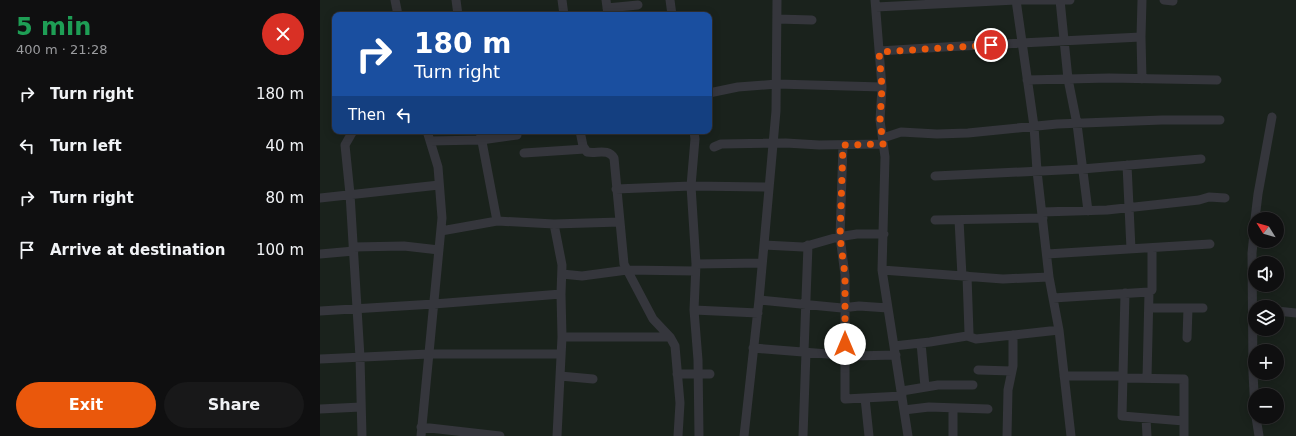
<!DOCTYPE html>
<html lang="en">
<head>
<meta charset="utf-8">
<style>
	body { margin:0; font-family:"DejaVu Sans",sans-serif; background:#181819; color:#f1f3f6; height:100vh; display:flex; flex-direction:column; font-size:15px; white-space:nowrap }
	* { box-sizing:border-box; margin:0 }
	p { font-size:13px; color:#9b9c9f }
	.icon { flex:none; width:22px; height:22px; fill:none; stroke:currentColor; stroke-width:2; stroke-linecap:round; stroke-linejoin:round }
	.map { position:relative; flex:1; overflow:hidden }
	.sheet { display:flex; flex-direction:column; background:#0f0f10; width:320px }
	.sheet>* { flex:none }
	.guide { position:absolute; left:12px; top:12px; width:380px; height:122px; border-radius:8px; box-shadow:0 2px 10px #0003,0 0 0 1px #2f2f30; background:#1a4fa0; color:#fff; overflow:hidden }
	.needle { width:26px; rotate:307deg }
	.controls { position:absolute; left:928px; top:212px; display:grid; gap:8px }
	.controls a { display:grid; place-items:center; width:36px; height:36px; border-radius:50%; background:#0f0f10; box-shadow:0 2px 10px #0003,0 0 0 1px #2f2f30; font-size:20px }
	.pin { position:absolute; display:grid; place-items:center; width:34px; height:34px; color:#fff; margin:-17px; border:2px solid #fff; border-radius:50%; box-shadow:0 1px 4px #0007 }
	.me { position:absolute; width:44px; margin:-22px; rotate:0deg; stroke-linejoin:round; filter:drop-shadow(0 0 3px #0008) }
	.turn { display:flex; align-items:center; gap:14px; height:84px; padding:0 16px; font-size:18px }
	.turn .icon { width:52px; height:52px; stroke-width:2.5 }
	.turn b { display:block; font-size:28px; line-height:34px }
	.then { display:flex; align-items:center; height:38px; padding:0 16px; background:#0003; gap:8px; font-size:15px }
	.round { display:grid; place-items:center; flex:none; width:42px; height:42px; border-radius:21px; background:#181819 }
	.summary { display:flex; align-items:center; justify-content:space-between; height:68px; padding:0 16px }
	h1 { font-size:24px; font-weight:700; line-height:30px; color:#1e9e55 }
	.primary-button { display:flex; gap:8px; margin-top:auto; padding:8px 16px }
	.primary-button a { flex:1; height:46px; border-radius:24px; background:#ea580c; color:#fff; font-size:16px; font-weight:700; line-height:46px; text-align:center }
	.primary-button a+a { background:#181819; color:#f1f3f6 }
	ul { padding:0; list-style:none }
	li { display:flex; align-items:center; gap:12px; height:52px; padding:0 16px }
	li div { flex:1 }
	li b { display:block; font-size:15px }
	li em { font-style:normal }
	main { display:flex; flex:1; min-height:0 }
	.map>svg:first-child { display:block }
</style>
</head>
<body>
<main>
<section class="sheet">
<div class="summary"><div><h1>5 min</h1><p>400 m · 21:28</p></div><a class="round" style="background:#d93025;color:#fff"><svg class="icon" aria-label="close" viewBox="0 0 24 24"><path d="M6 6l12 12M18 6L6 18"/></svg></a></div>
<ul>
<li><svg class="icon" aria-label="right" viewBox="0 0 24 24"><path d="M7 20v-9h11M14 6l5 5-5 5"/></svg><div><b>Turn right</b></div><em>180 m</em></li>
<li><svg class="icon" aria-label="left" viewBox="0 0 24 24"><path d="M17 20v-9H6M10 6l-5 5 5 5"/></svg><div><b>Turn left</b></div><em>40 m</em></li>
<li><svg class="icon" aria-label="right" viewBox="0 0 24 24"><path d="M7 20v-9h11M14 6l5 5-5 5"/></svg><div><b>Turn right</b></div><em>80 m</em></li>
<li><svg class="icon" aria-label="arrive" viewBox="0 0 24 24"><path d="M6 21V4h12l-3 4 3 4H6"/></svg><div><b>Arrive at destination</b></div><em>100 m</em></li>
</ul>
<div class="primary-button"><a>Exit</a><a>Share</a></div>
</section>
<div class="map">
<svg width="976" height="436" viewBox="0 0 976 436">
	<rect width="100%" height="100%" fill="#141416"/>
	<path fill="#1a221c" fill-rule="evenodd" d="M0 0H976V436H0ZM15 15H389V131H15ZM935 219H957V241H935ZM935 263H957V285H935ZM935 307H957V329H935ZM935 351H957V373H935ZM935 395H957V417H935Z"/>
	<g fill="none" stroke-linecap="round" stroke-linejoin="round">
		<path stroke="#35363c" stroke-width="9" d="M75 0 78 15
			M136 0 138 15
			M242 0 244 15
			M286 0 288 15
			M350 0 352 15
			M555 0 562 87 560 120 565 157 562 270 588 436
			M696 0 714 126 717 171 729 277 739 330 751 436
			M740 0 748 79 757 124 768 211
			M844 0 853 1
			M556 7 696 0H750
			M287 8 318 5
			M457 19 492 20
			M559 51 624 47 821 37
			M822 79 821 37 822 0
			M707 80 789 78 897 80
			M389 93 418 87 457 84 562 87
			M33 131 25 145 30 194 40 357 42 436
			M160 131 177 221
			M260 131 263 146 267 152C277 154 288 148 294 158L304 264 333 319 350 337 355 346 360 403 358 436
			M374 131 375 139 371 186 376 264 374 310 378 360 379 436
			M563 138 581 132 617 134 648 133 737 124 842 120H900
			M110 141 161 140 197 135
			M523 145 520 237 525 275V399L582 396
			M394 147 401 144 466 143 499 145 563 144
			M204 153 265 149
			M807 165 811 249
			M615 176 762 169 881 159
			M296 189 371 186 449 187
			M0 198 119 185
			M722 212 787 210 879 200 889 197 905 198
			M935 219 938 194 952 117
			M615 220 723 218
			M639 220 642 276
			M935 223 932 253 933 373 935 412
			M234 224 300 222
			M121 231 177 221 234 224 242 265 241 294 242 337 237 436
			M444 245 483 247 518 237 537 234H564
			M33 247 84 246 119 250
			M0 254 34 251
			M727 254 890 244
			M376 264 442 263
			M562 270 683 279 729 277
			M242 274 262 276 307 270 375 271
			M805 293 802 416 864 421
			M733 298 829 292
			M439 300 522 308 539 306 568 308
			M829 308H883
			M374 310 438 313
			M0 311 114 304 241 294
			M957 311 976 313
			M647 336 656 339 739 330
			M242 337H350
			M867 338 868 308
			M601 343 605 387
			M574 346 610 342 647 336 649 333 647 276
			M433 348 533 356 576 355
			M484 352 488 245
			M0 359 109 354H240
			M658 370 692 371
			M357 374H390
			M240 376 273 379
			M744 376H803
			M803 378 864 379V436
			M827 378 829 292 832 290V248
			M582 391 618 385H653
			M545 398 549 436
			M0 409 41 407
			M584 410 609 407 668 409
			M936 417 939 436
			M826 418 827 436
			M101 427 180 436
			M101 436 122 218 118 167 107 131
			M424 436 439 300 456 111 457 0
			M483 436 486 352
			M633 436V408
			M687 436 688 390 693 366V335"/>
	</g>
	<g fill="none" stroke-linecap="round" stroke-linejoin="round">
		<path stroke="#ea580c" stroke-width="7" stroke-dasharray="0 12.6" d="M525 344V275L520 237 523 145 563 144 560 120 562 87 559 52 671 45"/>
	</g>
</svg>
<div class="controls">
<a><svg class="needle" viewBox="-14 -14 28 28"><path d="M0-13l5 13h-10z" fill="#e53935"/><path d="M0 13l5-13h-10z" fill="#9b9c9f"/></svg></a>
<a><svg class="icon" aria-label="sound" viewBox="0 0 24 24"><path d="M4 9h4l5-4v14l-5-4H4zM17 9q2 3 0 6"/></svg></a>
<a><svg class="icon" aria-label="layers" viewBox="0 0 24 24"><path d="M12 4l9 5-9 5-9-5zM3 14l9 5 9-5"/></svg></a>
<a>+</a>
<a>−</a>
</div>
<div class="pin" style="left:671px;top:45px;background:#d93025"><svg class="icon" aria-label="arrive" viewBox="0 0 24 24"><path d="M6 21V4h12l-3 4 3 4H6"/></svg></div>
<svg class="me" style="left:525px;top:344px" viewBox="-20 -20 40 40"><circle r="19" fill="#fff"/><path d="M0-13L10 11 0 6-10 11z" fill="#ea580c"/></svg>
<div class="guide">
<div class="turn"><svg class="icon" aria-label="right" viewBox="0 0 24 24"><path d="M7 20v-9h11M14 6l5 5-5 5"/></svg><div><b>180 m</b>Turn right</div></div>
<div class="then">Then<svg class="icon" aria-label="left" viewBox="0 0 24 24"><path d="M17 20v-9H6M10 6l-5 5 5 5"/></svg></div>
</div>
</div>
</main>
</body>
</html>
